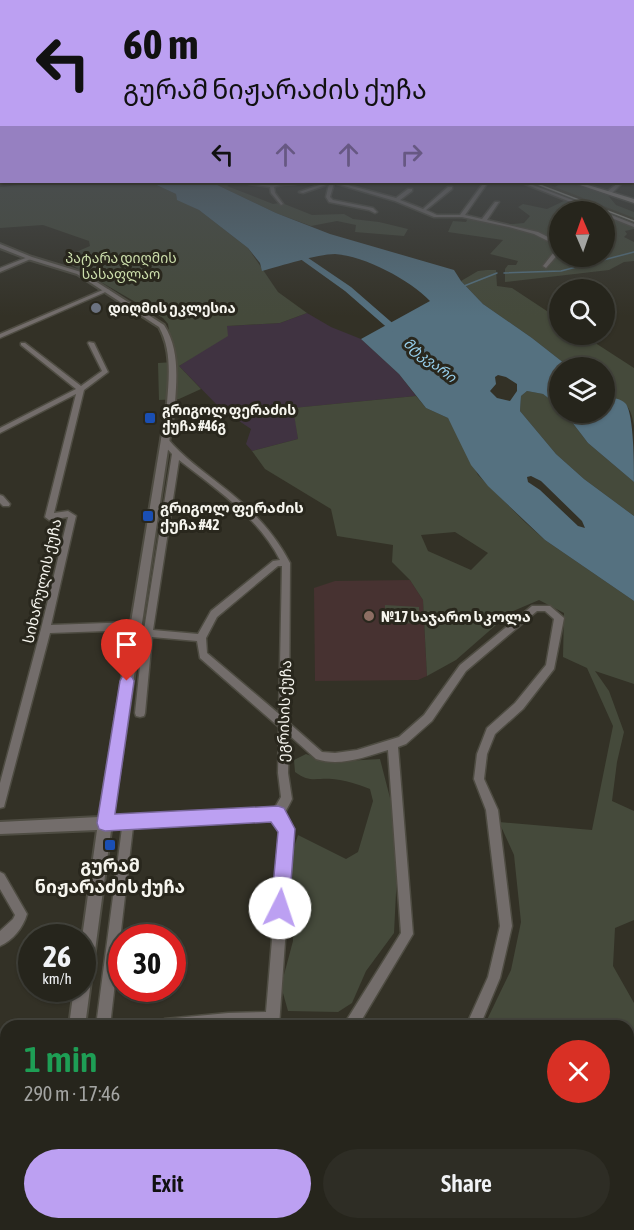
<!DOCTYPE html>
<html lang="en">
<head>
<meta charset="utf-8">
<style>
	body { margin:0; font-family:"Asap Condensed","Noto Sans Georgian",sans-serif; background:#2e2d25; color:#f1f3f6; height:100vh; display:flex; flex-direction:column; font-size:22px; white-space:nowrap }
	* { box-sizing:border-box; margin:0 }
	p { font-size:20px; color:#a4a5a3 }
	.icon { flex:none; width:33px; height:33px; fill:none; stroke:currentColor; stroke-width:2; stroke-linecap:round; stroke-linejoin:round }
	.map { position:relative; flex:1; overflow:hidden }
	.panel { position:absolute; left:0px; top:1020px; width:634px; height:210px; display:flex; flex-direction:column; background:#26251c; border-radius:18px 18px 0 0; box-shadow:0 2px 4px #0004,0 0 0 2px #42423b }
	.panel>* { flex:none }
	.hud { position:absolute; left:0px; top:0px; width:634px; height:183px; box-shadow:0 2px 4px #0004,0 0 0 2px #42423b; background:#bca0f2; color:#111; overflow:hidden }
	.needle { width:39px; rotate:358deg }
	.buttons { position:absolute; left:549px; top:201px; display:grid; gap:12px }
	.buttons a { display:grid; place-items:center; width:66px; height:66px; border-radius:50%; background:#26251c; box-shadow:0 2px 4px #0004,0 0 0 2px #42423b; font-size:30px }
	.speed { position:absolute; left:18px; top:924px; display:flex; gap:12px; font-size:30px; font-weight:700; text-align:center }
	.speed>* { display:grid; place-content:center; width:78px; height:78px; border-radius:50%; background:#26251c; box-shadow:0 2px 4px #0004,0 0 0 2px #42423b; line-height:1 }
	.speed small { font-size:15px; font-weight:400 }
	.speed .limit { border:9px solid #d22; background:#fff; color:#111 }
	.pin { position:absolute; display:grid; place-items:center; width:51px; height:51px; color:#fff; margin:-62px -26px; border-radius:50% 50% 50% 0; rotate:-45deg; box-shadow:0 0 6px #0007 }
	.pin .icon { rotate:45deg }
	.me { position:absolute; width:66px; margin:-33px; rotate:4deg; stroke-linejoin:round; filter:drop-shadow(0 0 4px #0008) }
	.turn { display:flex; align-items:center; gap:21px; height:126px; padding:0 24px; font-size:27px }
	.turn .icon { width:78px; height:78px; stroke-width:2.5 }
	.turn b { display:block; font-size:42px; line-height:51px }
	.lanes { display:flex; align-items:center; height:57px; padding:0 24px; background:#0003; justify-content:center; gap:30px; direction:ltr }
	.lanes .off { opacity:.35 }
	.round { display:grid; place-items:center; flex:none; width:63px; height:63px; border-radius:32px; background:#2e2d25 }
	.headline { display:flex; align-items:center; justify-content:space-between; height:102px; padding:0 24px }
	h1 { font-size:36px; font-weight:600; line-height:45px; color:#1e9e55 }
	.primary-button { display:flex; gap:12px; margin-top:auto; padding:12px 24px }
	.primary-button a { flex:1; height:69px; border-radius:36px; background:#bca0f2; color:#111; font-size:24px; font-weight:600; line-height:69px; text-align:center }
	.primary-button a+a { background:#2e2d25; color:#f1f3f6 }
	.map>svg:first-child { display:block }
</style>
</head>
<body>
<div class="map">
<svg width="634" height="1230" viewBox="0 0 634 1230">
	<rect width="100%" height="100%" fill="#333126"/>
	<path fill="#3e3b2a" d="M529 182H541L580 195 634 218V223L586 202Z"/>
	<path fill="#403341" d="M307 313 331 327 361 339 399 374 416 396 294 408 298 439 252 451 246 444 251 429 221 409 179 366 197 354 227 326 280 323Z"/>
	<path fill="#473231" d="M410 580 423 600 427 676 418 680 315 681 314 588 335 581Z"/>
	<path fill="#454a3b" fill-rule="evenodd" d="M32 182H150L176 194 177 199 199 210 248 248 278 292 307 313 280 323 227 326 228 336 179 366 201 389 179 399 159 400 158 363 174 362 168 324 163 318 68 263 69 255 90 246 89 241 43 225 0 228V187L31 184Z
		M211 182 232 183 227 186 273 204 279 203 271 192 282 203 312 215 344 214 353 219 379 222 408 229 404 236 355 232 356 225 337 221 311 226 276 213Z
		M563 182 606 193 616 205 634 212V218L555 187Z
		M568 199 599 211 560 212V256H604L605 214 634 227V229L625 231 627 234 624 237 634 242V261L624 262 609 270 505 282V269L508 265H516L518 261 490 254 503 240 448 232 453 221 466 222 468 218 502 225 524 223 530 216 518 207 523 204 547 209Z
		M487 270H496L497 286 512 288 559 319 560 334 583 335 634 368V426C630 402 625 404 605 395L604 368 569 367 532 338 483 304 461 281 478 271Z
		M527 391 543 394 559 405 560 412 565 413 588 443 634 482V516L584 479 556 454 520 411 521 396Z
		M416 396 426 408 448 418 478 475 526 523 545 540 634 601V684L595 671 609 691 624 732 617 762 612 801 634 811V920L615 928 613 966 634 1003V1230H416L419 1224H628V1026H484L511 970 521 922 514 855 499 822 592 830 613 726 587 668 563 657 564 613 539 600 511 612 456 660 427 676 423 600 410 580 392 562 393 545 337 536 331 509 265 469 252 451 298 439 293 408ZM455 532 488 553 471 570 428 551 421 535Z
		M385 605 419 607 420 624 385 622Z
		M306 754 328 762 380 759 399 833 394 933 366 971 352 1003 338 1012 288 1011 281 986 293 941 289 862 298 835 346 859 358 852 373 801 370 789C358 784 344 780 332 779 315 778 310 783 295 772L294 760Z"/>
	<path fill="#557180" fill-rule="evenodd" d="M150 182H211L276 213 330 234 454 270 461 281 483 304 532 338 569 367 560 368 559 406 543 394 527 391 521 396 520 411 556 454 584 479 634 516V601L545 540 488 486 471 465 448 418 426 408 399 374 361 339 430 301C410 280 365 256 335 254 317 254 281 266 262 271L260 263 248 248 199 210 177 200 176 194ZM498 375 506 377 517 384V391L510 401 497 398 490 391 496 384 495 377ZM531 476 541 481 582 521 585 528 578 526 540 490 528 482 527 477Z
		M605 395C611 398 621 398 626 404 634 416 634 465 634 482L588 443 565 413 604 412Z"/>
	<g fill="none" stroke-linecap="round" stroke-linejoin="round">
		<path stroke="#557180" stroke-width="1.5" d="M504 273 561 271 634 252
			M464 286 497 273"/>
		<path fill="#557180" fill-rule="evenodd" d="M295 249 351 287 405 334V338H399L345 291 292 253V249Z"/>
		<g stroke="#4e4c42" stroke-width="3">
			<path id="minor" d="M633 155H634V157H633Z
				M279 182H296L298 183C291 186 284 183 274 187L275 193 283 204 281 205 271 193 270 187 249 184 251 183 272 185Z
				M328 182H337L396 198 408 189H412V191L400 200 423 209 448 187H452V189L426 210 437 215H460L482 185H486L465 215 482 219 495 202H499L487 220 538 232 558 242 560 252 546 268 543 266 554 252V244L534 234 509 227 462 217H434L395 201 334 183 330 197 333 200 373 208 377 212 375 213 369 210 329 202 326 197 329 184 303 193 299 192Z
				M520 182H525L604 212H596Z
				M619 182H623L612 193H608V191Z
				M604 212 634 224V227L604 215Z
				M28 257 33 258 0 272V268Z
				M105 289 110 290 0 338V334Z
				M89 342 94 343 108 372 84 390 54 513 68 511 76 516 51 625 135 622 138 623 140 626 138 629 135 630 50 633 5 803 4 807 0 808V783L41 629 68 517 49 520 45 517 76 394 0 433V428L76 389 21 345V343H25L81 386 102 371 88 343Z
				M161 438H167C183 457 203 471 223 487 251 509 274 532 290 563L289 723 322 752 335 753 357 750 399 737 424 715 460 665 532 606H550L564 618 554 669 523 709 495 734 487 754 484 779 498 810 512 926 500 978 480 1026H466L488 977 500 926 486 810 474 779 477 754 487 728 515 703 546 665 554 619 545 611H537L466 671 432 721 406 744 398 747 413 934 358 1026H343L401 933 388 750C365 757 340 767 316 759L289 735 288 773 292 799C282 820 283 808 293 829L279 1026H158L160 1021 165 1019 228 1013 266 1012 281 831 274 820 133 827 110 1026H96L122 828H105L101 827 99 823 101 819 128 816 274 809 281 797 278 773 279 727 200 658 197 641 152 637 145 713 144 716 140 717 136 716 135 713 143 637H131L129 634 131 631 144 630 172 454 161 442ZM179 460C216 489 258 517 280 560L273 561 211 611 198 634 153 630ZM278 566H282L279 714 207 653 206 638 217 617Z
				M0 495 3 496 10 504 9 506H3L0 503Z
				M0 872 4 874 27 914C23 928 13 940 0 946V931L13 919 15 915 0 889Z
				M71 1224H87L86 1230H70Z
				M210 1224H231L228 1230H207Z
				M392 1224H409L406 1230H389Z"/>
		</g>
		<g stroke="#4e4c42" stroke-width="4">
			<path id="tertiary" d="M0 244 32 257 81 272 164 325C179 348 177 376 175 403L112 823 85 1026H69L74 988H82V938L97 830 0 834V822L99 817 167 403C169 378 172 350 159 327L77 274 28 259 0 248Z
				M41 1224H59L58 1230H40Z"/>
		</g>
		<g stroke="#4e4c42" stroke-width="3">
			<path id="secondary" d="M571 182H578L634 199V203Z"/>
		</g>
		<use href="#minor" fill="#736d6b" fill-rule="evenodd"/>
		<use href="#tertiary" fill="#736d6b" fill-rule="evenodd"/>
		<use href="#secondary" fill="#988f8b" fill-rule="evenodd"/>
		<path stroke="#94938a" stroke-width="1.5" d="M532 182 634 221"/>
	</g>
	<linearGradient id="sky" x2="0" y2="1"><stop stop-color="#1c1b15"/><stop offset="0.46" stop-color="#4a4e52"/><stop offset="1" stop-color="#4a4e52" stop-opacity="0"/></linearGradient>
	<rect width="634" height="316" fill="url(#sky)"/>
	<path fill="#bca0f2" stroke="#7a689d" stroke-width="1.5" d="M127 675 132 677 134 681 115 814 278 806 284 808 295 829 289 908 287 914 280 917 274 914 271 908 278 832 271 822 105 831 99 829 97 823 120 681 122 677Z"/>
	<circle fill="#6b7280" stroke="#29271d" stroke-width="2" cx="96" cy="308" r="6"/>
	<g fill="#1a4fb4" stroke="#29271d" stroke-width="2">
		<rect x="144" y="412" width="12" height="12" rx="3"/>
		<rect x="142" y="510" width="12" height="12" rx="3"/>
		<rect x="104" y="839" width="12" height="12" rx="3"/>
	</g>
	<circle fill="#8d6e63" stroke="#29271d" stroke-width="2" cx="369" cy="616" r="6"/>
	<g text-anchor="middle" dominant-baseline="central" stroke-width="6" stroke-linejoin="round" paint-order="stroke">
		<g font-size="14" fill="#ccdeab" stroke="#29271d">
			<text x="121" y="258">პატარა დიღმის<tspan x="121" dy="16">სასაფლაო</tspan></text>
		</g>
		<g font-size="14" font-weight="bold" fill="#f6f5ee" stroke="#29271d" text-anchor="start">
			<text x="108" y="308">დიღმის ეკლესია</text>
			<text x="162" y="410">გრიგოლ ფერაძის<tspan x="162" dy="16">ქუჩა #46გ</tspan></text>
		</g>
		<g font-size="14" font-style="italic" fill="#97cfec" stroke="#29271d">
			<text transform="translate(430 360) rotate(38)">მტკვარი</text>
		</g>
		<g font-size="15" font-weight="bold" fill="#f6f5ee" stroke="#29271d" text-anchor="start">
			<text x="160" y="507">გრიგოლ ფერაძის<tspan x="160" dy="17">ქუჩა #42</tspan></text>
			<text x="381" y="616">№17 საჯარო სკოლა</text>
		</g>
		<g font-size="15" fill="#f6f5ee" stroke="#29271d">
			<text transform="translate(42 581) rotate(-77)">სიხარულის ქუჩა</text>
			<text transform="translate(284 711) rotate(-88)">ეგრისის ქუჩა</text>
		</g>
		<g font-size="18" font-weight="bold" fill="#f6f5ee" stroke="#29271d">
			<text x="110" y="865">გურამ<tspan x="110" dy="21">ნიჟარაძის ქუჩა</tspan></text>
		</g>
	</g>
</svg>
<div class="buttons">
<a><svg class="needle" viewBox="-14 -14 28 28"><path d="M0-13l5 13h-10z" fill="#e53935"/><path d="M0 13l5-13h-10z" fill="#a4a5a3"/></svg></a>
<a><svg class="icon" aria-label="search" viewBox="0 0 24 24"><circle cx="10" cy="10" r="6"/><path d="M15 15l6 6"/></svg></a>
<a><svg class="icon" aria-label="layers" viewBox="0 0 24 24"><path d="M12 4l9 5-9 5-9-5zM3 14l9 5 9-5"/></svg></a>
</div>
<div class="speed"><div>26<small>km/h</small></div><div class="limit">30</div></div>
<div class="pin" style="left:127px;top:681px;background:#d93025"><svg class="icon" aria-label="arrive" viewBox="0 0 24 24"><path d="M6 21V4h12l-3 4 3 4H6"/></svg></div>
<svg class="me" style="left:280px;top:908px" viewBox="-20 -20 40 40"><circle r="19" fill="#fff"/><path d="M0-13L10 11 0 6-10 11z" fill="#bca0f2"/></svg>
<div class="hud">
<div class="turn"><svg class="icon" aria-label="left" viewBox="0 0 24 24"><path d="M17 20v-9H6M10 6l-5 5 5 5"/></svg><div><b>60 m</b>გურამ ნიჟარაძის ქუჩა</div></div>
<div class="lanes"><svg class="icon" aria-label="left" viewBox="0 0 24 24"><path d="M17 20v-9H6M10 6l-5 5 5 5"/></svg><svg class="icon off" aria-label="ahead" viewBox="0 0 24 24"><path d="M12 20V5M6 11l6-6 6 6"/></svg><svg class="icon off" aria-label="ahead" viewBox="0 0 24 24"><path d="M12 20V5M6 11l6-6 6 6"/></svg><svg class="icon off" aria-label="right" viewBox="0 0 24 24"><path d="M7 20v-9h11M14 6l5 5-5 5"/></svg></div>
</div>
<section class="panel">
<div class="headline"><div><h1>1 min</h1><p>290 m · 17:46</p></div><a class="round" style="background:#d93025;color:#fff"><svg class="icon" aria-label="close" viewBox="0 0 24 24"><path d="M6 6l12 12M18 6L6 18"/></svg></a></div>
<div class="primary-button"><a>Exit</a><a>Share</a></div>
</section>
</div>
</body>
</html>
